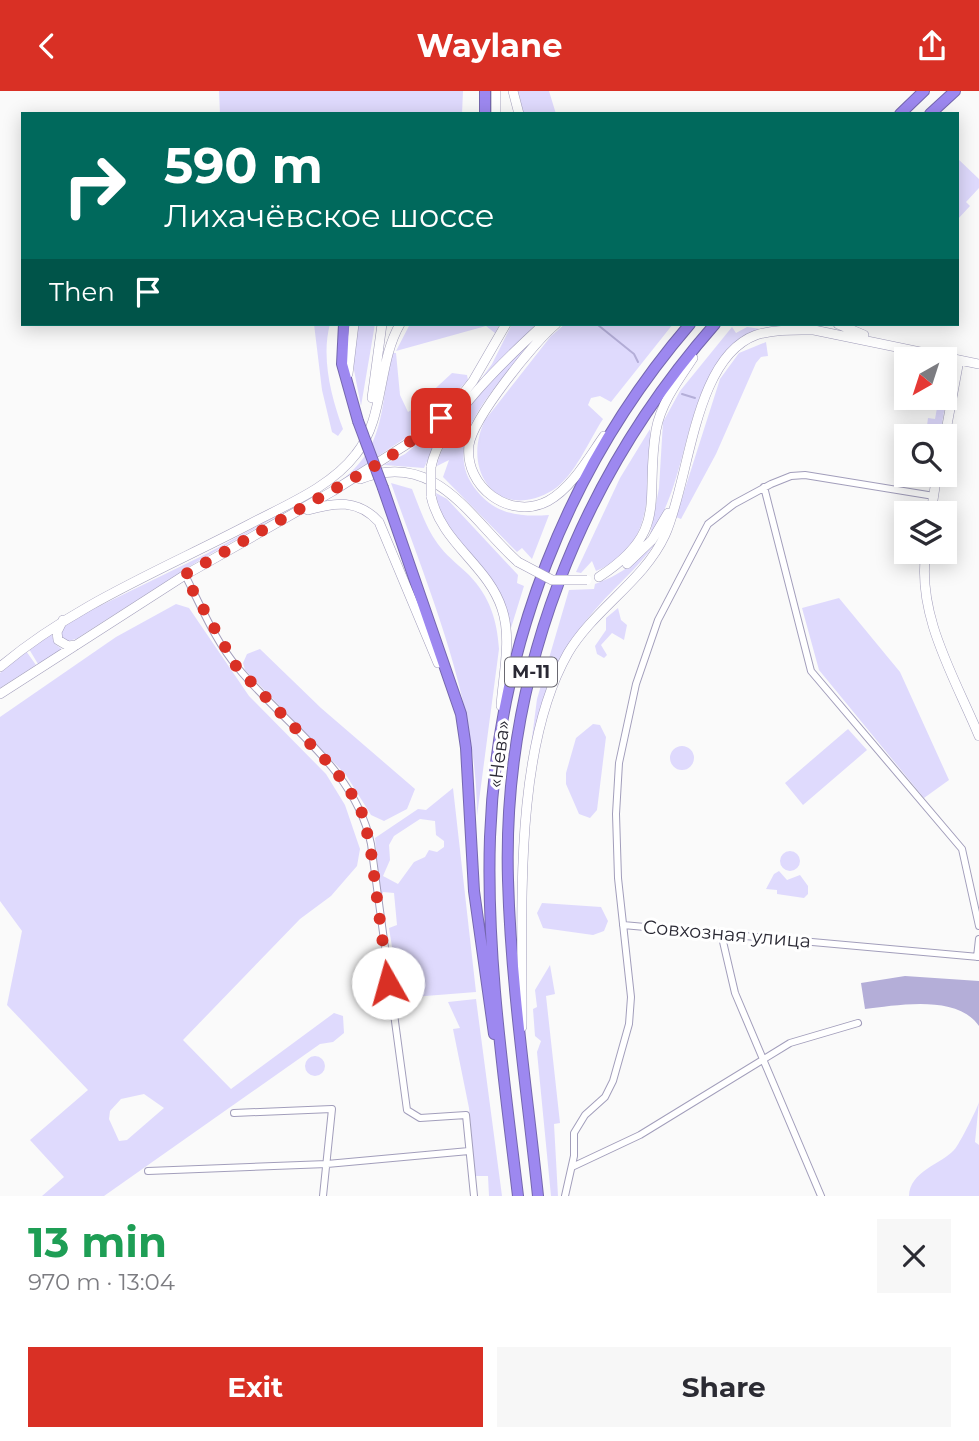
<!DOCTYPE html>
<html lang="en">
<head>
<meta charset="utf-8">
<style>
	body { margin:0; font-family:Montserrat,sans-serif; background:#f7f7f7; color:#2b2b33; height:100vh; display:flex; flex-direction:column; font-size:26px; white-space:nowrap }
	* { box-sizing:border-box; margin:0 }
	p { font-size:23px; color:#7c7c81 }
	.icon { flex:none; width:38px; height:38px; fill:none; stroke:currentColor; stroke-width:2; stroke-linecap:round; stroke-linejoin:round }
	.map { position:relative; height:1105px; overflow:hidden }
	.side { display:flex; flex-direction:column; background:#fff; flex:1 }
	.side>* { flex:none }
	.top-card { position:absolute; left:21px; top:21px; width:938px; height:214px; border-radius:0px; box-shadow:0 4px 18px #0003; background:#00695c; color:#fff; overflow:hidden }
	.needle { width:46px; rotate:219deg }
	.fabs { position:absolute; left:894px; top:256px; display:grid; gap:14px }
	.fabs a { display:grid; place-items:center; width:63px; height:63px; border-radius:0px; background:#fff; box-shadow:0 4px 18px #0003; font-size:35px }
	.pin { position:absolute; display:grid; place-items:center; width:60px; height:60px; color:#fff; margin:-30px; border-radius:14px; box-shadow:0 4px 10px #0006 }
	.me { position:absolute; width:77px; margin:-38px; rotate:353deg; stroke-linejoin:round; filter:drop-shadow(0 0 5px #0008) }
	.turn { display:flex; align-items:center; gap:24px; height:147px; padding:0 28px; font-size:32px }
	.turn .icon { width:91px; height:91px; stroke-width:2.5 }
	.turn b { display:block; font-size:49px; line-height:60px }
	.then { display:flex; align-items:center; height:66px; padding:0 28px; background:#0003; gap:14px; font-size:26px }
	.round { display:grid; place-items:center; flex:none; width:74px; height:74px; border-radius:0px; background:#f7f7f7 }
	.overview { display:flex; align-items:center; justify-content:space-between; height:119px; padding:0 28px }
	h1 { font-size:42px; font-weight:700; line-height:52px; color:#1e9e55 }
	.button { display:flex; gap:14px; margin-top:auto; padding:14px 28px }
	.button a { flex:1; height:80px; border-radius:0px; background:#d93025; color:#fff; font-size:28px; font-weight:700; line-height:80px; text-align:center }
	.button a+a { background:#f7f7f7; color:#2b2b33 }
	header { display:flex; justify-content:space-between; align-items:center; height:91px; padding:0 28px; background:#d93025; color:#fff; font-size:32px; font-weight:700 }
	.map>svg:first-child { display:block }
</style>
</head>
<body>
<header><svg class="icon" aria-label="back" viewBox="0 0 24 24"><path d="M15 5l-7 7 7 7"/></svg>Waylane<svg class="icon" aria-label="share" viewBox="0 0 24 24"><path d="M12 15V3M7 8l5-5 5 5M5 13v7h14v-7"/></svg></header>
<div class="map">
<svg width="979" height="1105" viewBox="0 0 979 1105">
	<rect width="100%" height="100%" fill="#fafafa"/>
	<path fill="#dfdafd" fill-rule="evenodd" d="M219 0H463L462 23H220Z
		M517 0H549L556 23H523Z
		M957 67 979 88V97L966 111 970 115 957 129Z
		M314 233H330C321 266 331 306 343 338L338 345 332 341 322 299Z
		M358 233H375L361 315 352 269Z
		M410 233H500L495 242 486 235 396 260Z
		M512 233H536L470 303 492 273Z
		M565 233H673L611 311 600 305 591 307 588 314 603 328C589 349 575 385 553 399 499 432 460 381 485 329L551 245Z
		M732 236 736 242 747 236 761 238C678 273 697 379 650 444L659 397 663 331 680 300Z
		M534 249C505 288 434 349 477 400 496 424 521 426 549 424L532 468 522 457 517 461 443 386 449 369 437 375C443 339 505 272 534 249Z
		M766 251 768 265 761 266 756 272 716 363 681 428 676 426 720 288 739 262Z
		M393 262H396L400 304 408 321 416 316 419 338 342 389C388 353 379 313 393 262Z
		M452 282 467 284 468 289 428 330 424 308Z
		M945 296 948 297 941 338 927 335 928 327 935 328 939 306H945Z
		M446 329 424 377 384 374 405 363Z
		M650 338C651 348 649 360 649 370 648 417 645 461 596 480L592 470 581 482 576 481 620 387Z
		M391 392 412 398C420 418 427 440 441 457 449 467 460 475 469 484 490 506 497 529 499 558L477 725C477 609 429 500 391 392Z
		M436 402 447 408 518 484 517 492 524 495 511 537C500 478 442 454 436 402Z
		M309 407 200 469 76 548 68 550 62 546 61 537 65 532 208 462Z
		M663 439C648 468 623 488 601 512 561 555 541 605 530 662L537 608 569 499 594 498 595 493C626 482 645 465 663 439Z
		M839 507 900 581 949 689 924 707 819 579 802 517Z
		M176 513 189 517 249 605 326 683 345 714 360 758 357 775 331 805 300 828 183 949 231 998 334 922 343 925 344 942 333 951 320 953 104 1105H42L64 1086 30 1049 88 999 7 914 22 840 0 810V626L116 546ZM144 1003 164 1017 127 1049 119 1050 109 1028 110 1020 121 1008Z
		M618 517 621 529 627 534 624 549 612 542 601 554 607 564 604 567 597 563 595 555 606 539V527Z
		M51 542 55 553 63 559 38 573 29 558Z
		M260 558 321 617 415 698 407 718 384 730 371 724 346 684 245 579 243 572 247 563Z
		M26 560 36 574 0 597V582Z
		M593 633 600 634 606 646 597 719 590 727 579 723 566 693V682L576 647Z
		M848 638 867 659 803 714 785 692Z
		M670 667a12 12 0 1 1 24 0a12 12 0 1 1-24 0Z
		M453 697 476 901 400 907 389 837 397 834 394 802 383 801 381 807 375 747 418 718 426 719ZM420 728 435 730 436 744 444 750V756L437 761 429 759 425 766 414 771 398 793 383 785 390 769 389 754 394 745Z
		M780 770a10 10 0 1 1 20 0a10 10 0 1 1-20 0Z
		M779 780 787 789 800 784 808 795V803L804 807 777 803V799L766 798 774 783Z
		M542 812 601 816 608 830 604 840 593 844 543 837 537 822Z
		M550 874 555 903 546 905 560 1032 554 1033 558 1105H551L537 961 541 950 535 945 533 918 537 916 535 899Z
		M476 908 502 1105H489L488 1085H475L469 1017 453 938 460 937 448 911Z
		M305 975a10 10 0 1 1 20 0a10 10 0 1 1-20 0Z
		M979 1011 975 1051 979 1054V1105H909C910 1080 940 1074 954 1059 959 1054 978 1016 979 1011Z"/>
	<path fill="#b4aed8" d="M905 885 979 890V935C957 903 898 914 865 918L861 892Z"/>
	<g fill="none" stroke-linecap="round" stroke-linejoin="round">
		<path stroke="#b4aed8" stroke-width="2" d="M598 234 634 263 638 271
			M682 303 695 307"/>
		<g stroke="#a29ebb" stroke-width="8">
			<path id="street" d="M764 396 811 580 962 758 979 835
				M185 484C201 515 215 550 238 577 285 634 355 677 371 753L407 1019 420 1027 466 1024 474 1105
				M623 834 979 866
				M721 842 735 902 821 1105
				M977 866 979 848
				M234 1022 332 1018 323 1105
				M572 1076 640 1044 790 952 858 932
				M148 1080 327 1073 469 1060
				M565 1105 574 1065V1042L585 1024 605 1006 613 990 629 933 631 906 618 787 616 723 619 672 636 593 658 529 708 433 734 413 771 393 791 385 805 384 934 405"/>
		</g>
		<g stroke="#a29ebb" stroke-width="10">
			<path id="secondary" d="M496 0V23
				M513 0 519 23
				M556 233C534 251 473 327 469 354 464 396 510 430 548 410 572 397 589 366 604 345
				M838 233 864 244
				M809 238 979 273
				M348 283 354 233
				M372 307 382 233
				M945 345 959 269
				M431 376C440 329 509 265 544 233
				M360 388C436 358 470 428 518 471
				M431 405C441 452 488 474 502 518 512 547 503 585 501 615
				M308 419C335 411 358 408 379 431L438 572
				M931 422 937 383
				M926 460C916 524 955 587 979 645
				M627 473 652 449 668 422
				M599 486C671 439 644 409 656 339 661 312 679 288 693 267
				M63 529 57 541 58 549 68 555 76 554
				M0 576C75 513 164 478 250 433 286 414 331 396 356 363 385 327 377 273 400 233
				M0 603 185 484 333 400 423 343 455 313 473 290 506 233
				M522 936C523 826 512 660 568 562 594 518 644 490 665 444 690 389 693 267 756 244 775 238 795 239 814 239"/>
		</g>
		<g stroke="#7567ae" stroke-width="12">
			<path id="highway" d="M485 0V23
				M900 23 924 0
				M930 23 955 0
				M344 233 342 273 358 330
				M383 397 461 623 466 657 474 800 494 943
				M518 1105C504 987 486 865 490 746 497 557 567 376 690 233
				M538 1105C527 1000 511 895 508 789 502 584 580 387 715 233"/>
		</g>
		<use href="#street" stroke="#fff" stroke-width="6"/>
		<use href="#secondary" stroke="#fff" stroke-width="9"/>
		<use href="#highway" stroke="#9d88f0" stroke-width="10"/>
		<g stroke="#a29ebb" stroke-width="10" stroke-linecap="butt">
			<path id="secondary-bridge" d="M431 376V405
				M518 471 552 489H587"/>
		</g>
		<g stroke="#7567ae" stroke-width="12" stroke-linecap="butt">
			<path id="highway-bridge" d="M358 330 383 397"/>
		</g>
		<use href="#secondary-bridge" stroke="#fff" stroke-width="9"/>
		<use href="#highway-bridge" stroke="#9d88f0" stroke-width="10"/>
	</g>
	<g fill="none" stroke-linecap="round" stroke-linejoin="round">
		<path stroke="#d93025" stroke-width="12" stroke-dasharray="0 21.6" d="M388 892 370 753 360 715 335 679 236 575 184 484 387 368 441 327"/>
	</g>
	<g text-anchor="middle" dominant-baseline="central" stroke-width="6" stroke-linejoin="round" paint-order="stroke">
		<rect fill="#fff" stroke="#6a6971" stroke-width="2" x="505" y="566.5" width="52" height="29" rx="5"/>
		<g font-size="18" font-weight="bold" fill="#2a2934">
			<text x="531" y="581">М-11</text>
		</g>
		<g font-size="19" fill="#2a2934" stroke="#fff">
			<text transform="translate(499 663) rotate(-83)">«Нева»</text>
			<text transform="translate(727 843) rotate(5)">Совхозная улица</text>
		</g>
	</g>
</svg>
<div class="fabs">
<a><svg class="needle" viewBox="-14 -14 28 28"><path d="M0-13l5 13h-10z" fill="#e53935"/><path d="M0 13l5-13h-10z" fill="#7c7c81"/></svg></a>
<a><svg class="icon" aria-label="search" viewBox="0 0 24 24"><circle cx="10" cy="10" r="6"/><path d="M15 15l6 6"/></svg></a>
<a><svg class="icon" aria-label="layers" viewBox="0 0 24 24"><path d="M12 4l9 5-9 5-9-5zM3 14l9 5 9-5"/></svg></a>
</div>
<div class="pin" style="left:441px;top:327px;background:#d93025"><svg class="icon" aria-label="arrive" viewBox="0 0 24 24"><path d="M6 21V4h12l-3 4 3 4H6"/></svg></div>
<svg class="me" style="left:388px;top:892px" viewBox="-20 -20 40 40"><circle r="19" fill="#fff"/><path d="M0-13L10 11 0 6-10 11z" fill="#d93025"/></svg>
<div class="top-card">
<div class="turn"><svg class="icon" aria-label="right" viewBox="0 0 24 24"><path d="M7 20v-9h11M14 6l5 5-5 5"/></svg><div><b>590 m</b>Лихачёвское шоссе</div></div>
<div class="then">Then<svg class="icon" aria-label="arrive" viewBox="0 0 24 24"><path d="M6 21V4h12l-3 4 3 4H6"/></svg></div>
</div>
</div>
<section class="side">
<div class="overview"><div><h1>13 min</h1><p>970 m · 13:04</p></div><a class="round"><svg class="icon" aria-label="close" viewBox="0 0 24 24"><path d="M6 6l12 12M18 6L6 18"/></svg></a></div>
<div class="button"><a>Exit</a><a>Share</a></div>
</section>
</body>
</html>
